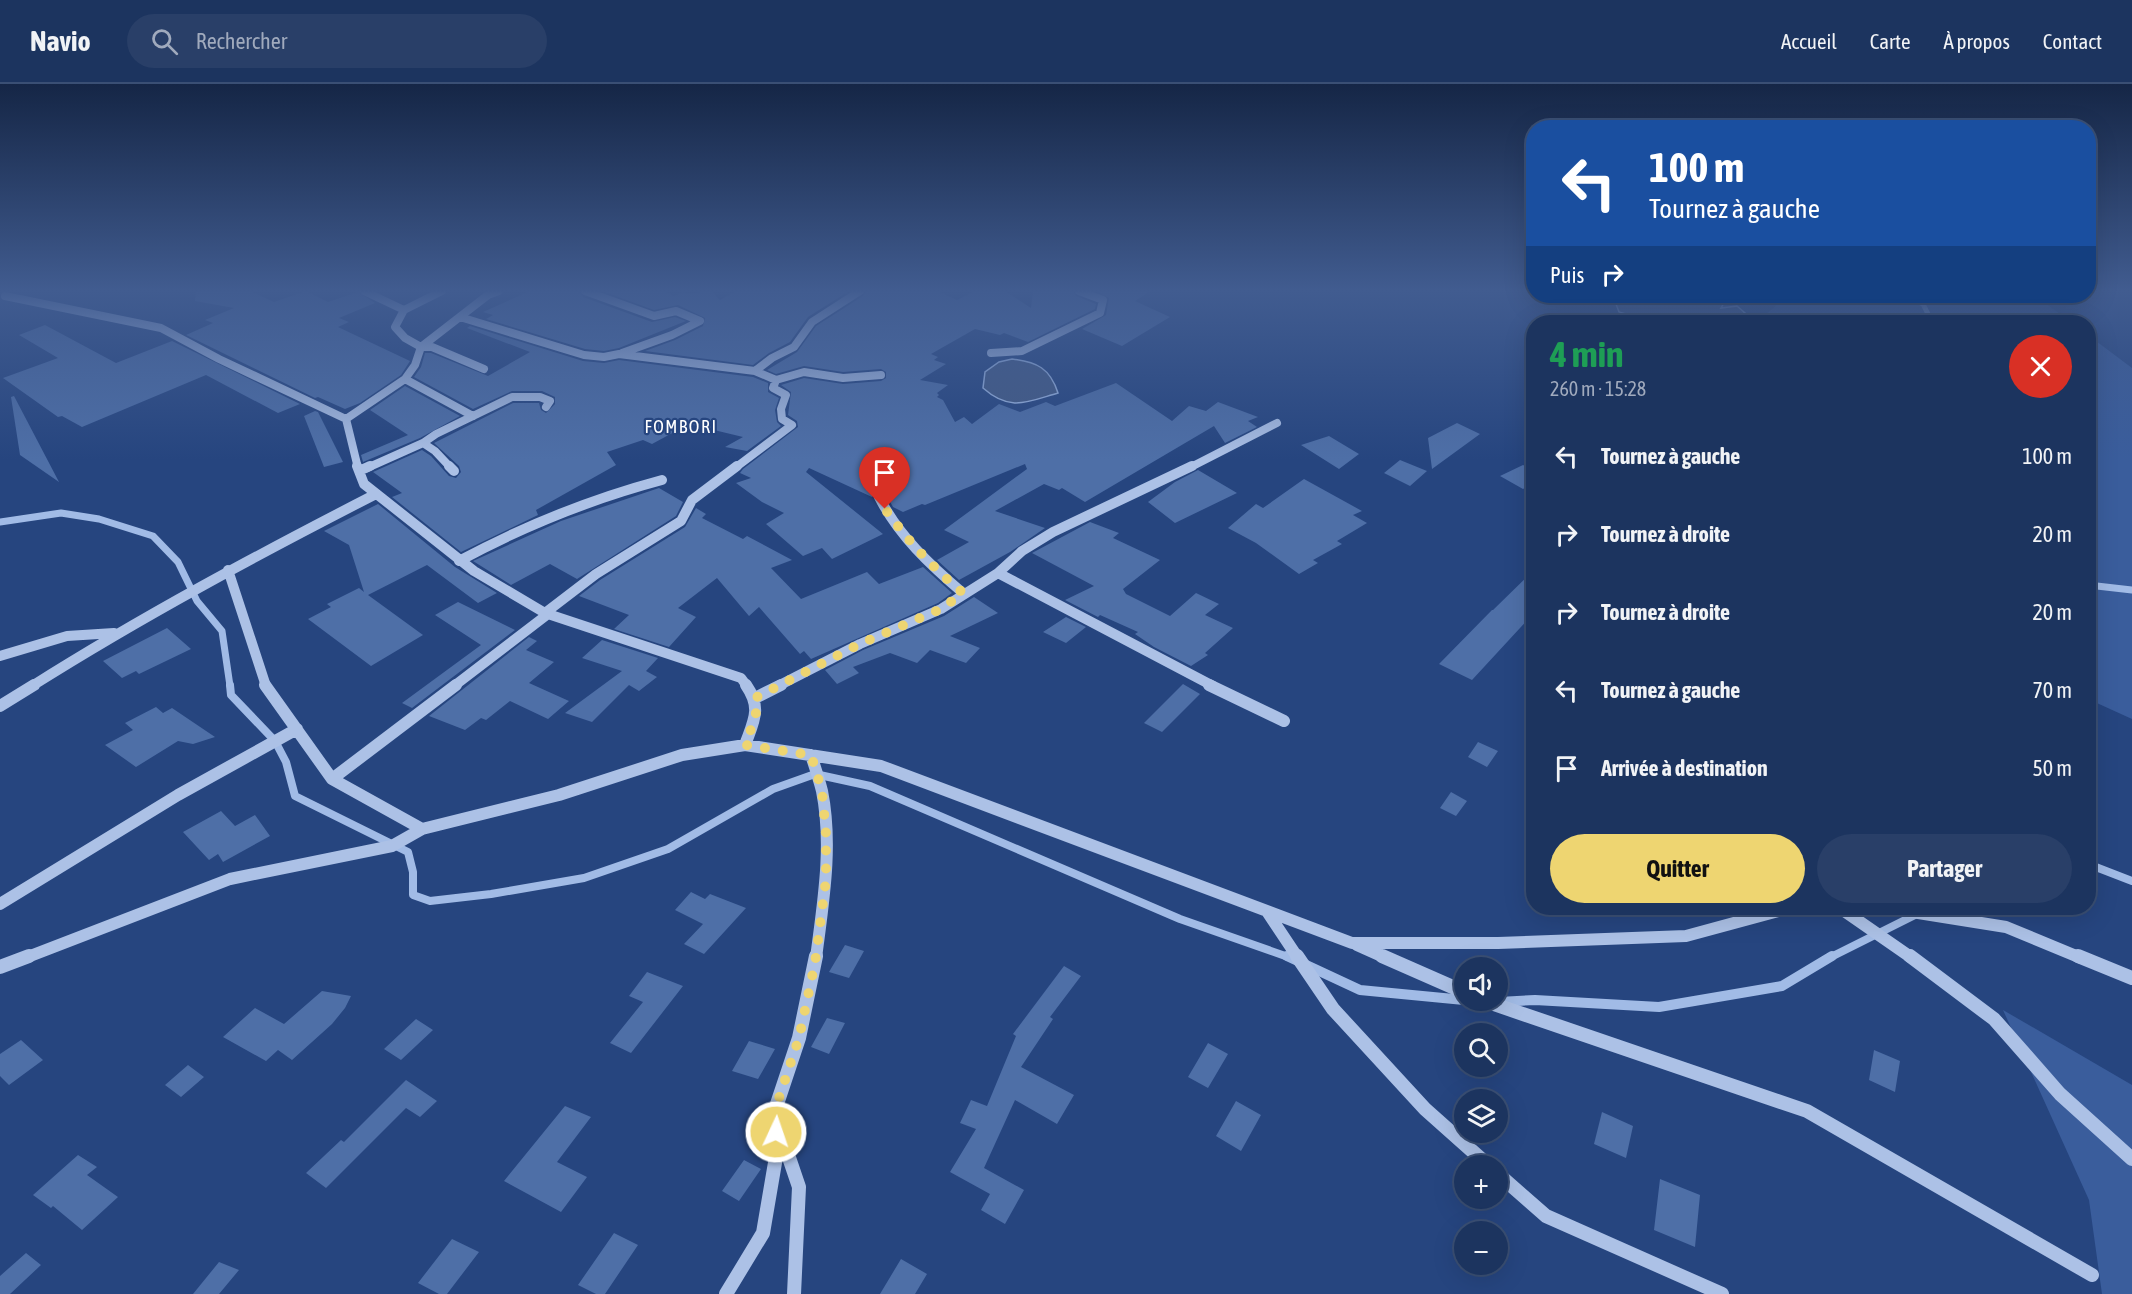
<!DOCTYPE html>
<html lang="fr">
<head>
<meta charset="utf-8">
<style>
	body { margin:0; font-family:"Asap Condensed",sans-serif; background:#293f68; color:#f1f3f6; height:100vh; display:flex; flex-direction:column; font-size:22px; white-space:nowrap }
	* { box-sizing:border-box; margin:0 }
	p { font-size:20px; color:#a0aabd }
	.icon { flex:none; width:33px; height:33px; fill:none; stroke:currentColor; stroke-width:2; stroke-linecap:round; stroke-linejoin:round }
	.map { position:relative; flex:1; overflow:hidden }
	.drawer { position:absolute; left:1526px; top:231px; width:570px; height:600px; display:flex; flex-direction:column; background:#1c345f; border-radius:24px; box-shadow:0 6px 24px #0002,0 0 0 2px #3a4f74 }
	.drawer>* { flex:none }
	.guide { position:absolute; left:1526px; top:36px; width:570px; height:183px; border-radius:24px; box-shadow:0 6px 24px #0002,0 0 0 2px #3a4f74; background:#1a4fa0; color:#fff; overflow:hidden }
	.buttons { position:absolute; left:1454px; top:873px; display:grid; gap:12px }
	.buttons a { display:grid; place-items:center; width:54px; height:54px; border-radius:50%; background:#1c345f; box-shadow:0 6px 24px #0002,0 0 0 2px #3a4f74; font-size:30px }
	.pin { position:absolute; display:grid; place-items:center; width:51px; height:51px; color:#fff; margin:-62px -26px; border-radius:50% 50% 50% 0; rotate:-45deg; box-shadow:0 0 6px #0007 }
	.pin .icon { rotate:45deg }
	.me { position:absolute; width:66px; margin:-33px; rotate:3deg; stroke-linejoin:round; filter:drop-shadow(0 0 4px #0008) }
	.turn { display:flex; align-items:center; gap:21px; height:126px; padding:0 24px; font-size:27px }
	.turn .icon { width:78px; height:78px; stroke-width:2.5 }
	.turn b { display:block; font-size:42px; line-height:51px }
	.then { display:flex; align-items:center; height:57px; padding:0 24px; background:#0003; gap:12px; font-size:22px }
	.round { display:grid; place-items:center; flex:none; width:63px; height:63px; border-radius:32px; background:#293f68 }
	.headline { display:flex; align-items:center; justify-content:space-between; height:102px; padding:0 24px }
	h1 { font-size:36px; font-weight:700; line-height:45px; color:#1e9e55 }
	.cta { display:flex; gap:12px; margin-top:auto; padding:12px 24px }
	.cta a { flex:1; height:69px; border-radius:36px; background:#eed571; color:#111; font-size:24px; font-weight:700; line-height:69px; text-align:center }
	.cta a+a { background:#293f68; color:#f1f3f6 }
	ul { padding:0; list-style:none }
	li { display:flex; align-items:center; gap:18px; height:78px; padding:0 24px }
	li div { flex:1 }
	li b { display:block; font-size:22px }
	li em { font-style:normal }
	header { display:flex; align-items:center; gap:36px; box-sizing:border-box; height:84px; padding:0 30px; background:#1c345f; border-bottom:2px solid #3a4f74 }
	header strong { font-size:28px }
	nav { display:flex; gap:33px; margin-inline-start:auto; font-size:21px }
	.search { width:420px; height:54px; background:#293f68; display:flex; align-items:center; gap:15px; box-sizing:border-box; padding:0 21px; border-radius:33px; color:#a0aabd; font-size:22px }
	.map>svg:first-child { display:block }
</style>
</head>
<body>
<header>
<strong>Navio</strong>
<div class="search"><svg class="icon" aria-label="search" viewBox="0 0 24 24"><circle cx="10" cy="10" r="6"/><path d="M15 15l6 6"/></svg>Rechercher</div>
<nav><a>Accueil</a><a>Carte</a><a>À propos</a><a>Contact</a></nav>
</header>
<div class="map">
<svg width="2132" height="1210" viewBox="0 0 2132 1210">
	<rect width="100%" height="100%" fill="#26457f"/>
	<path fill="#3a5d9c" d="M1769 212H2035L2071 238H1756L1776 222Z
		M2088 251 2132 284V635L2088 615Z
		M2003 926 2132 1001V1210H2102L2089 1116Z"/>
	<path fill="#435a84" stroke="#a1bbe6" stroke-width="1.5" d="M1630 212H1728L1721 224 1737 222 1745 229 1719 238H1652L1619 228 1616 220Z
		M1012 275C1037 278 1050 284 1058 309 1027 318 1010 328 983 304L985 288 999 278Z"/>
	<g fill="none" stroke-linecap="round" stroke-linejoin="round">
		<path stroke="#a1bbe6" stroke-width="5" d="M1904 212 1923 220 1929 232 1926 238"/>
		<path stroke="#a1bbe6" stroke-width="7" d="M0 438 61 429 99 435 153 452 178 478 197 517 222 547 230 602
			M2088 501 2132 506"/>
		<path stroke="#a1bbe6" stroke-width="8" d="M230 601 231 611 275 657 286 678 295 712 408 768 413 788V811L430 817 491 810 584 794 668 765 773 705 815 690 870 702 1180 835 1291 874
			M2088 780 2132 797
			M1829 874 1929 824"/>
		<path stroke="#a1bbe6" stroke-width="10" d="M1287 872 1360 906 1464 916
			M1499 918 1535 916 1659 923 1782 902 1832 872"/>
	</g>
	<path fill="#4e6fa7" d="M196 207H250L274 218 306 207 328 218 358 208 375 219 339 234 349 238 338 243 410 277 401 291 360 319 345 325 318 313 315 314 186 251 213 239 205 236 234 224 195 217Z
		M530 207H579L583 213 652 238 675 233 686 237 619 264 604 267 585 265 486 235 493 231 483 228Z
		M602 207H663L674 212 683 208 687 210 711 207 720 216 736 207H849L808 233 790 258 769 269 753 281 645 267 675 256 703 242 705 234 678 221 654 226Z
		M866 207H937L957 216 975 207H1005L1031 224 1033 207H1073L1076 212 1096 220 1095 225 1028 258 1004 249 1000 251 975 245 931 270 938 273 934 276 946 280 920 296 948 301 937 309 939 311 937 313 943 316 955 338 964 333 972 340 999 320 1020 328 1046 318 1055 322 1116 299 1172 337 1189 322 1206 327 1218 318 1258 333 1248 337 1257 343 1225 359 1214 342 1085 418 1062 404 1059 406 1044 400 995 427 1045 444 1010 468 959 496 937 476 969 458 944 446 1027 385 1025 380 925 421 922 420 903 428 893 423 888 414 902 398V393L897 389 890 391 874 408 872 413 809 384 806 388 883 450 832 475 822 464 803 472 766 440 784 429 762 418 736 399 751 394 740 389 743 385 798 343 797 337 788 331 791 308 781 301 804 294 843 300 881 297 886 294V288L881 285 843 288 804 282 776 290 767 286 797 268 816 242 863 212Z
		M1096 207H1150L1135 217 1170 233 1122 262 1082 245 1106 231 1109 214Z
		M45 241 116 279 172 257 300 320 278 329 206 291 82 343 62 332 58 333 3 294 58 274 19 251Z
		M470 242 583 277 604 279 619 276 753 293 768 299V308L779 314 775 326 777 338 781 342 747 367 725 363 743 353 689 340 652 360 643 356 607 368 616 381 536 426 538 431 461 468 392 413 402 409 373 388 422 366 431 372 449 392 456 394 461 388 459 382 434 359 513 319H539L541 326 546 329 555 320V313L542 307H512L473 325 414 293 421 283 425 269H431L488 292 530 268 467 244Z
		M405 302 460 332 420 354 363 378 361 371 408 351 370 326Z
		M14 312 59 398 20 371 11 313Z
		M315 327 318 328 343 378 324 383 304 332Z
		M1457 339 1480 350 1432 385 1428 354Z
		M1329 352 1359 370 1339 385 1301 361Z
		M1400 376 1427 387 1410 402 1384 389Z
		M1523 381 1533 386V399L1523 405 1500 392Z
		M1198 386 1237 409 1175 439 1148 418 1175 398Z
		M1304 395 1362 427 1353 431 1367 439 1337 457 1342 460 1313 476 1318 479 1299 490 1256 459 1228 444 1256 420 1263 424Z
		M659 404 683 418 676 432 577 495 550 480 511 501 473 477 561 437Z
		M378 420 455 483 497 509 478 519 427 481 368 511 423 551 371 582 308 535 331 523 327 520 359 504 364 508 349 461 324 447Z
		M696 424 706 430 702 434 743 455 747 452 792 476 771 484 801 515 867 488 879 500 923 483 952 509 938 519 811 575 804 567 800 570 759 523 749 532 717 494 678 524 696 533 669 563 614 545 629 531 579 512 600 496 685 443Z
		M1090 438 1119 449 1113 454 1160 476 1123 505 1126 510 1170 532 1196 509 1219 520 1205 531 1233 544 1205 569 1208 571 1191 582 1154 563 1135 550 1138 548 1100 531 1098 533 1065 516 1094 502 1032 469Z
		M1533 487V530L1472 596 1439 580 1492 526H1493Z
		M974 513 998 529 950 552 980 564 966 579 930 566 917 579 890 569 853 583 859 589 837 600 825 586 863 566 944 532Z
		M458 518 515 546 412 624 402 619 481 561 435 531Z
		M1066 533 1086 543 1066 559 1043 548Z
		M167 544 191 565 139 590 136 587 122 594 103 577Z
		M529 553 537 557 526 566 554 578 529 599 569 617 548 635 510 617 486 636 481 634 465 646 429 632Z
		M602 556 658 574 646 587 657 593 639 607 629 601 592 638 565 629 622 587 582 574Z
		M1183 600 1200 610 1162 648 1144 639Z
		M156 623 163 629 172 624 215 653 193 660 178 657 136 683 105 661 133 646 125 639Z
		M1478 658 1498 667 1487 683 1468 673Z
		M1451 708 1467 717 1456 732 1440 724Z
		M221 727 235 742 255 731 270 752 223 778 218 770 209 776 183 748Z
		M691 808 705 815 710 810 746 824 704 870 684 860 703 840 675 826Z
		M845 861 864 867 849 894 829 888Z
		M1064 882 1081 892 1050 933 1053 935 1021 983 1074 1011 1057 1040 1015 1016 984 1084 1024 1106 1005 1140 981 1126 990 1110 950 1088 976 1045 960 1039 971 1016 987 1022 1016 952 1013 950Z
		M647 888 683 902 631 969 610 959 643 918 629 912Z
		M322 907 351 912 345 924 332 940 292 976 278 966 266 977 223 953 255 924 284 940Z
		M827 934 845 939 829 970 811 963Z
		M416 935 433 946 401 976 384 965Z
		M21 956 43 976 9 1001 0 992V970Z
		M749 957 775 965 758 995 732 987Z
		M1208 959 1228 970 1208 1004 1188 993Z
		M1874 966 1900 977 1895 1008 1869 996Z
		M188 981 204 993 181 1013 165 1001Z
		M406 996 437 1017 420 1033 406 1024 326 1104 306 1089 341 1056 344 1058Z
		M1236 1017 1261 1031 1241 1067 1216 1052Z
		M565 1022 591 1033 557 1078 587 1093 561 1128 504 1097Z
		M1602 1028 1633 1042 1626 1074 1594 1060Z
		M78 1071 97 1083 87 1091 118 1113 82 1146 53 1122 51 1124 33 1111Z
		M744 1076 761 1085 739 1117 722 1107Z
		M1660 1095 1700 1111 1695 1163 1654 1146Z
		M614 1149 638 1161 605 1210H596L578 1201Z
		M452 1155 479 1168 447 1210H439L418 1199Z
		M26 1169 41 1181 10 1210H0V1192Z
		M901 1175 927 1190 915 1210H880Z
		M219 1178 239 1186 219 1210H193Z"/>
	<g fill="none" stroke-linecap="round" stroke-linejoin="round">
		<path stroke="#acc1e6" stroke-width="8" d="M364 207 404 226
			M442 207 404 226 395 243 405 254 421 263H432L484 285
			M585 207 654 232 676 227 700 237 672 251 622 269
			M5 212 161 244 219 275 346 335
			M460 233 584 271 604 273 619 270 755 287 776 296 804 288 843 294 881 291
			M991 269 1022 267 1100 229 1103 216 1079 207
			M755 287 772 274 794 263 812 238 860 207
			M405 295 473 332
			M346 335 358 384
			M346 335 405 295 415 281 421 263 488 211 499 207
			M423 359 435 367 451 384
			M367 384 423 359 436 350 512 313H540L550 317 546 323
			M735 384 792 341 782 335 781 325 786 311 773 304 776 296
			M1189 384 1277 339"/>
		<path stroke="#acc1e6" stroke-width="10" d="M357 382 364 400 474 487 545 529 741 594 747 602
			M449 382 454 387
			M359 387 370 382
			M895 396 879 413C899 452 930 481 963 509
			M459 477C524 442 591 415 662 396
			M228 486 266 602
			M998 489 1213 602
			M545 529 596 490 681 437 692 416 737 382
			M0 572 67 552 114 549
			M32 602C143 532 259 470 376 410
			M454 602 548 530
			M778 602 860 560 941 525 998 489 1022 467 1053 448 1192 382"/>
		<path stroke="#acc1e6" stroke-width="12" d="M265 601 332 695 422 745
			M1209 601 1284 637
			M755 614 781 601
			M0 622 34 601
			M745 661C754 636 762 624 746 601
			M811 671C815 683 819 695 822 707 833 762 823 819 816 874
			M332 695 456 601
			M0 820 178 711 297 645
			M1840 824 1912 874
			M1887 824 2006 843 2081 874
			M1268 829 1298 874
			M1357 861 1386 874
			M25 874 230 795 392 762 422 745 559 711 682 671 745 661 881 682 1352 859H1498L1686 852 1789 824"/>
		<path stroke="#acc1e6" stroke-width="14" d="M1297 872 1333 925 1425 1025 1489 1082
			M1382 872 1464 908
			M1910 872 1994 935 2060 1010 2132 1075
			M2078 872 2132 894
			M0 883 29 872
			M1482 916 1807 1027 2092 1191
			M780 1047 799 1103 794 1210
			M1497 1089 1546 1132 1722 1210
			M726 1210 763 1149 777 1067 774 1029 799 954 816 872"/>
	</g>
	<linearGradient id="sky" x2="0" y2="1"><stop stop-color="#152646"/><stop offset="0.55" stop-color="#415c90"/><stop offset="1" stop-color="#415c90" stop-opacity="0"/></linearGradient>
	<rect width="2132" height="376" fill="url(#sky)"/>
	<g fill="none" stroke-linecap="round" stroke-linejoin="round">
		<path stroke="#eed571" stroke-width="10" stroke-dasharray="0 18" d="M776 1048 774 1029 799 954 815 879 826 796V750L822 707 811 671 745 661 756 632 755 614 860 560 941 525 963 509C933 484 908 457 885 425"/>
	</g>
	<g text-anchor="middle" dominant-baseline="central" stroke-width="4.5" stroke-linejoin="round" paint-order="stroke">
		<g font-size="18" letter-spacing="1.5" fill="#fff" stroke="#26457f">
			<text x="681" y="342">FOMBORI</text>
		</g>
	</g>
</svg>
<div class="buttons">
<a><svg class="icon" aria-label="sound" viewBox="0 0 24 24"><path d="M4 9h4l5-4v14l-5-4H4zM17 9q2 3 0 6"/></svg></a>
<a><svg class="icon" aria-label="search" viewBox="0 0 24 24"><circle cx="10" cy="10" r="6"/><path d="M15 15l6 6"/></svg></a>
<a><svg class="icon" aria-label="layers" viewBox="0 0 24 24"><path d="M12 4l9 5-9 5-9-5zM3 14l9 5 9-5"/></svg></a>
<a>+</a>
<a>−</a>
</div>
<div class="pin" style="left:885px;top:425px;background:#d93025"><svg class="icon" aria-label="arrive" viewBox="0 0 24 24"><path d="M6 21V4h12l-3 4 3 4H6"/></svg></div>
<svg class="me" style="left:776px;top:1048px" viewBox="-20 -20 40 40"><circle r="17" fill="#eed571" stroke="#fff" stroke-width="3"/><path d="M0-11L8 9 0 5-8 9z" fill="#fff"/></svg>
<div class="guide">
<div class="turn"><svg class="icon" aria-label="left" viewBox="0 0 24 24"><path d="M17 20v-9H6M10 6l-5 5 5 5"/></svg><div><b>100 m</b>Tournez à gauche</div></div>
<div class="then">Puis<svg class="icon" aria-label="right" viewBox="0 0 24 24"><path d="M7 20v-9h11M14 6l5 5-5 5"/></svg></div>
</div>
<section class="drawer">
<div class="headline"><div><h1>4 min</h1><p>260 m · 15:28</p></div><a class="round" style="background:#d93025;color:#fff"><svg class="icon" aria-label="close" viewBox="0 0 24 24"><path d="M6 6l12 12M18 6L6 18"/></svg></a></div>
<ul>
<li><svg class="icon" aria-label="left" viewBox="0 0 24 24"><path d="M17 20v-9H6M10 6l-5 5 5 5"/></svg><div><b>Tournez à gauche</b></div><em>100 m</em></li>
<li><svg class="icon" aria-label="right" viewBox="0 0 24 24"><path d="M7 20v-9h11M14 6l5 5-5 5"/></svg><div><b>Tournez à droite</b></div><em>20 m</em></li>
<li><svg class="icon" aria-label="right" viewBox="0 0 24 24"><path d="M7 20v-9h11M14 6l5 5-5 5"/></svg><div><b>Tournez à droite</b></div><em>20 m</em></li>
<li><svg class="icon" aria-label="left" viewBox="0 0 24 24"><path d="M17 20v-9H6M10 6l-5 5 5 5"/></svg><div><b>Tournez à gauche</b></div><em>70 m</em></li>
<li><svg class="icon" aria-label="arrive" viewBox="0 0 24 24"><path d="M6 21V4h12l-3 4 3 4H6"/></svg><div><b>Arrivée à destination</b></div><em>50 m</em></li>
</ul>
<div class="cta"><a>Quitter</a><a>Partager</a></div>
</section>
</div>
</body>
</html>
